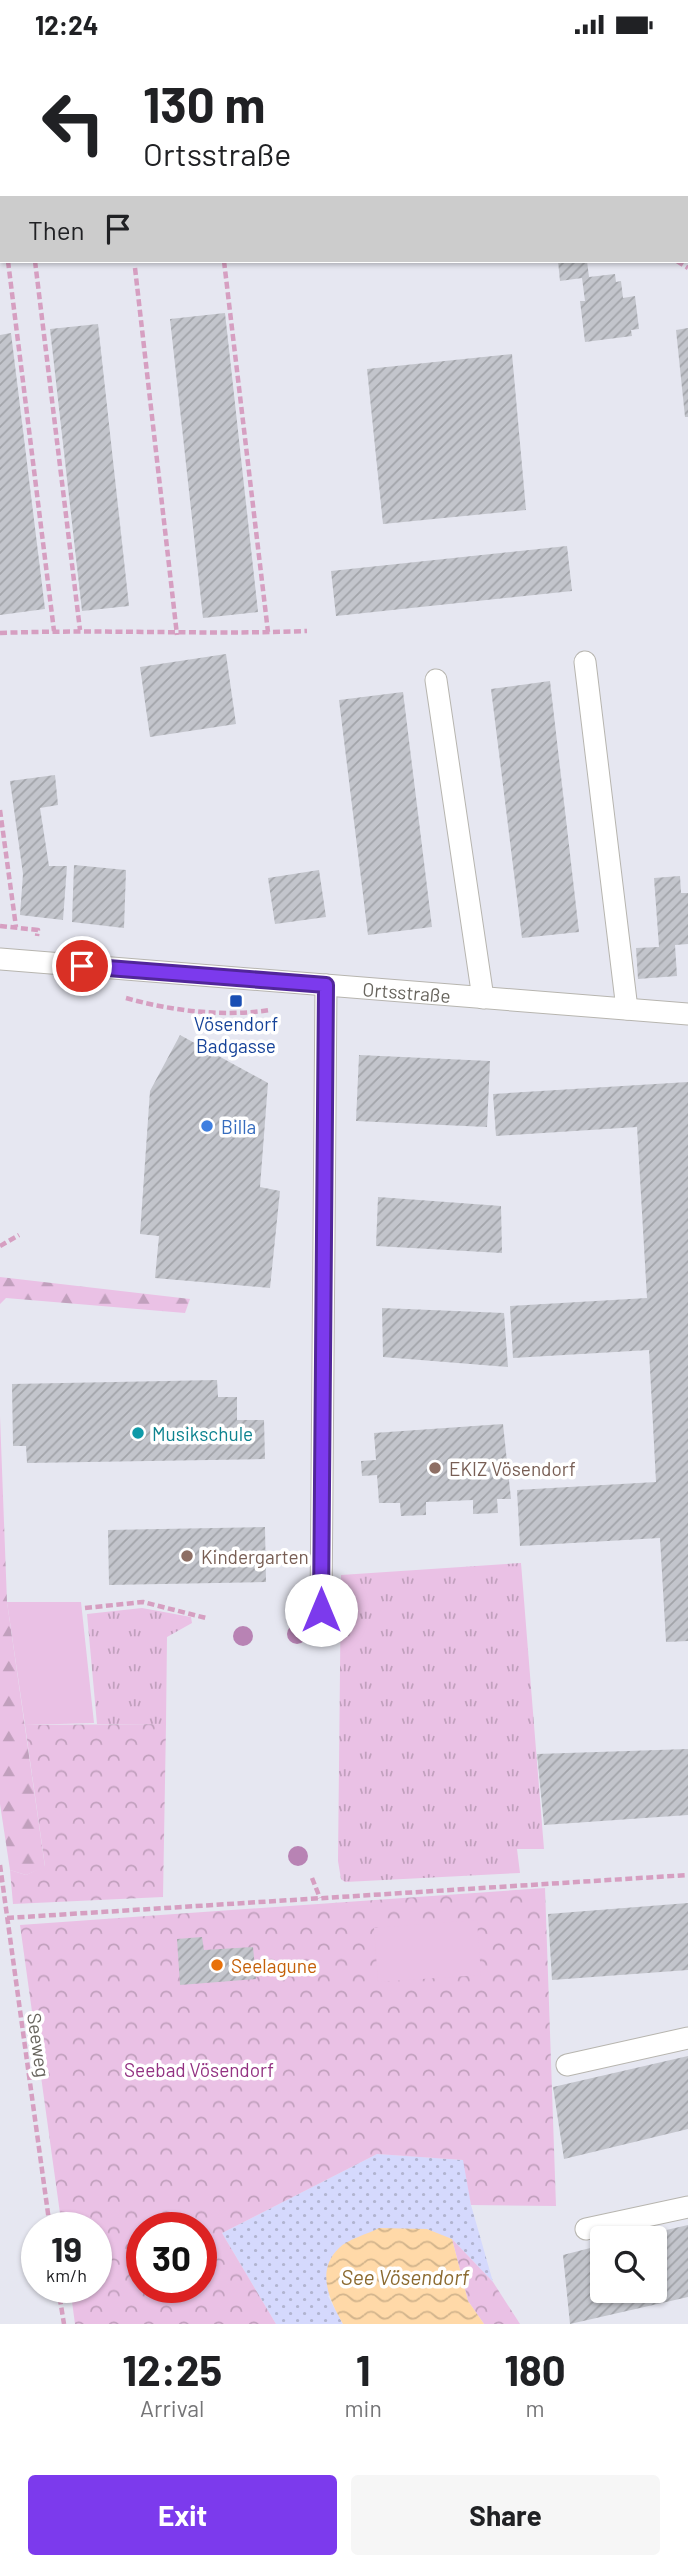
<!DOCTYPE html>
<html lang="en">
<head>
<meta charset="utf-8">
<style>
	body { margin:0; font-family:Barlow,sans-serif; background:#f6f6f6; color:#202124; height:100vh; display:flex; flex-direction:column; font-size:26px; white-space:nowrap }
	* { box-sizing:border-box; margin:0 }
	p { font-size:23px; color:#757577 }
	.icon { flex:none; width:38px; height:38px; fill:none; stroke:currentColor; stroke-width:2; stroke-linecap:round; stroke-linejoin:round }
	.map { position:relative; height:2275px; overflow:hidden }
	.panel { display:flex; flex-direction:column; background:#fff; flex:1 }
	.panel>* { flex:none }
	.banner { position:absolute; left:0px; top:0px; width:690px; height:214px; box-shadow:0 2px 5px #0004; background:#fff; color:#202124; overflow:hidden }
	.fabs { position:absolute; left:590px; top:2177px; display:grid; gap:14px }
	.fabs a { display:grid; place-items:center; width:77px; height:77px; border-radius:7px; background:#fff; box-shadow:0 2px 5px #0004; font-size:35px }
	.speed { position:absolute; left:21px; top:2163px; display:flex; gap:14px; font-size:35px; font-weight:700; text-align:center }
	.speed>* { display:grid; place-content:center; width:91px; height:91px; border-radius:50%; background:#fff; box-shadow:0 2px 5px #0004; line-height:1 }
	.speed small { font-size:18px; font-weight:400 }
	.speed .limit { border:10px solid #d22; background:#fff; color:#111 }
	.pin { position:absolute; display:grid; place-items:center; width:60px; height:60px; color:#fff; margin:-30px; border:4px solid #fff; border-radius:50%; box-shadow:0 2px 7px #0007 }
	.me { position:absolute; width:77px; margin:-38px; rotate:0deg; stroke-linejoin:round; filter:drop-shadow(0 0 5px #0008) }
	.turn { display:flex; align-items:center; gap:24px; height:147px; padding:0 28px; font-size:32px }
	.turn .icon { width:91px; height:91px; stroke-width:2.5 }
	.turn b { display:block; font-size:49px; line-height:60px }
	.then { display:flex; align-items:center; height:66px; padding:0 28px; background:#0003; gap:14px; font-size:26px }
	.eta { display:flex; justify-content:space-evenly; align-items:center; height:119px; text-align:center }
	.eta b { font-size:42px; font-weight:700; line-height:49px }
	.cta { display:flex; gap:14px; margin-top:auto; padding:14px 28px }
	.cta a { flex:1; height:80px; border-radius:7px; background:#7c3aed; color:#fff; font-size:28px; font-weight:700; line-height:80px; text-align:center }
	.cta a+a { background:#f6f6f6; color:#202124 }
	.status { display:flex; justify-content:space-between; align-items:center; height:49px; padding:0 35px; background:#fff; direction:ltr }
	.status svg { height:19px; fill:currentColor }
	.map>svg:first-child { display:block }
</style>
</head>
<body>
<div class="status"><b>12:24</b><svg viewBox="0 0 49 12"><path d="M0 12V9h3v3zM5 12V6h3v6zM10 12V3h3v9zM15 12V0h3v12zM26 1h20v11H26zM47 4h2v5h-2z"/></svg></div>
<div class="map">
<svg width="688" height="2275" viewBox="0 0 688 2275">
	<defs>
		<pattern id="grass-tufts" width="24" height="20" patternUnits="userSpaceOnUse" patternTransform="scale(1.75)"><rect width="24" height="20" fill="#eac1e5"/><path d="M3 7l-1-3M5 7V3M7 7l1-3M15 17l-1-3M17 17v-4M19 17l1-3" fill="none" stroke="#c1a0bd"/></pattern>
		<pattern id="forest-firs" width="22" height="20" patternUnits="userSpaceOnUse" patternTransform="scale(1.75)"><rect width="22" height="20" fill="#eac1e5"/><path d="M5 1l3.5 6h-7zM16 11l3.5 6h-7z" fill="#c1a0bd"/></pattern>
		<pattern id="sand-dots" width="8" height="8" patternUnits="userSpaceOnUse" patternTransform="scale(1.75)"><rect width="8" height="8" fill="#d5d9fd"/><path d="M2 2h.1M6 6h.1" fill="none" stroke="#b1b4d0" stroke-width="1.8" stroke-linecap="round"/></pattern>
		<pattern id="park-crowns" width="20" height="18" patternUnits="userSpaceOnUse" patternTransform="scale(1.75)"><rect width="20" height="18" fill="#eac1e5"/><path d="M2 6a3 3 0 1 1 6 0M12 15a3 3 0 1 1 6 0" fill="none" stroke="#c1a0bd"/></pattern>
		<pattern id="water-waves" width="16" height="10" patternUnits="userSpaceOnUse" patternTransform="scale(1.75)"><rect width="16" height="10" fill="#ffd9a8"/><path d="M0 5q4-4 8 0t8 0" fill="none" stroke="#d2b48c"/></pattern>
		<pattern id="building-hatch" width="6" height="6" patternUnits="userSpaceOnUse" patternTransform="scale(1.75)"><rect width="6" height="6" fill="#c3c5cc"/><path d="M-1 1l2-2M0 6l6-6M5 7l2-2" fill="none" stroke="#a2a4a9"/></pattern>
	</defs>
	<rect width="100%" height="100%" fill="#e6e7f1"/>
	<path fill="url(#grass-tufts)" d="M521 1514 544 1800H517L520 1824 345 1833 341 1830 338 1812 341 1526Z
		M142 1559 191 1568 192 1574 167 1588 166 1675H97L87 1565Z"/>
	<path fill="url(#forest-firs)" d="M0 1228 190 1250 185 1264 6 1249 0 1255Z
		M0 1367 7 1553 45 1818 26 1826 10 1821 0 1755Z"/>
	<path fill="url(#sand-dots)" d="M377 2105 464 2111 471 2156 493 2233 452 2190 328 2247 343 2275H276L222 2184Z"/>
	<path fill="url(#park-crowns)" fill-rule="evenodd" d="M166 1675 163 1848 13 1855 10 1821 26 1826 45 1817 25 1676Z
		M545 1839 556 2157 471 2156 463 2111 377 2105 222 2184 276 2275H75L70 2238H96V2179H62L20 1876ZM142 2179H201V2238H142Z
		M452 2190 493 2233 520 2275H484L468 2252Z"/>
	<path fill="#eac1e5" d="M7 1553H81L94 1674 25 1676Z
		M477 1871 481 1926 378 1933 374 1879Z"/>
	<path fill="url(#water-waves)" d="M379 2179 427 2180 452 2190 468 2252 484 2275H343C330 2252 315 2222 339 2199 348 2190 368 2185 379 2179Z"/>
	<path fill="url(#building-hatch)" d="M558 212H587L589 228 615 225 616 233 621 232 623 249 635 247 639 280 631 281 632 287 585 293 580 252H585L582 229 560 232Z
		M225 264 258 563 203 569 170 270Z
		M98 275 129 557 82 562 50 280Z
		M688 279V368H685L676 281Z
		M11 284 45 560 0 566V286Z
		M512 305 526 461 383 475 367 320Z
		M567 497 572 542 336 567 331 522Z
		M226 605 236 675 150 688 140 618Z
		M550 632 579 883 522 889 491 640Z
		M403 643 432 878 368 886 339 651Z
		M55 726 58 756 40 759 49 817H67L63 871 20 866 23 825 10 732Z
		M74 816 126 821 124 879 72 873Z
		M319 821 326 868 275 875 268 829Z
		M680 827 681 844H688V895L675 896 677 927 638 930 636 899 659 898 654 829Z
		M180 986 268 1034 260 1138 280 1142 270 1239 155 1229 159 1187 140 1185 150 1042Z
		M359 1006 490 1012 487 1078 356 1072Z
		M688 1033V1592L666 1593 660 1489 520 1497 517 1441 656 1433 649 1301 513 1309 510 1257 647 1249 637 1078 496 1087 493 1045Z
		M378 1148 501 1157 502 1204 376 1197Z
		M382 1259 504 1264 508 1318 383 1308Z
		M217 1331 218 1348H237V1371H264L265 1410 27 1414 26 1397H13L12 1335Z
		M503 1375 511 1450H497L498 1464 473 1465V1451L426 1453V1466L401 1467 400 1454H379L377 1426 362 1427 361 1412 376 1411 374 1384Z
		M265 1478 266 1533 109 1536 108 1481Z
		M688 1700V1766L544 1776 537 1705Z
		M688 1854V1921L552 1931 548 1865Z
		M202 1888 204 1901 253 1898 256 1930 180 1936 177 1890Z
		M688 2007V2080L564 2110 553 2038Z
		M688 2176V2248L570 2275 563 2206 602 2196V2242H654V2189L636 2188Z"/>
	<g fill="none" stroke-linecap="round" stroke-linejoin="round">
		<g stroke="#b7b5af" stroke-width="23">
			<g id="minor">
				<path d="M585 613 627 960"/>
				<path d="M436 631 483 949"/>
				<path id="s1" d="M0 910 688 965"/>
				<path d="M321 1561 326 936"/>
				<path d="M567 2016 688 1989"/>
				<path d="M586 2180 688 2158"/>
			</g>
		</g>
		<g stroke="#546efc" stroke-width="23">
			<path id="major" d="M340 0 341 2
				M493 0 495 2
				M461 2 462 0"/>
		</g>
		<path stroke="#d69fc1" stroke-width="4.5" stroke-dasharray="7 3.5" stroke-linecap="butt" d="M0 134 2 150
			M8 212 54 582
			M35 212 80 581
			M224 212 268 583
			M677 212 688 219
			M135 219 177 586
			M0 584C102 580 204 586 307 582
			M0 761 16 878
			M0 877 38 881 37 887
			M126 949C172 962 223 968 270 961
			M0 1197 19 1186
			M85 1559 143 1553 206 1569
			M0 1816 50 2179
			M312 1829 320 1849
			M7 1869 688 1826
			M58 2238 64 2275"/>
		<use href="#minor" stroke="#fff" stroke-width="21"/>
		<use href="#major" stroke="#adb0ff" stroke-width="21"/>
	</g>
	<g fill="#b883b4">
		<circle cx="297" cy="1585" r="10"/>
		<circle cx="243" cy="1587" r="10"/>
		<circle cx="298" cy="1807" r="10"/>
	</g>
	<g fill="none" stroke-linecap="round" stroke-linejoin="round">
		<g stroke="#51269a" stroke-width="18">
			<path id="route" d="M82 917 326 936 321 1561"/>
		</g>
		<use href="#route" stroke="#7c3aed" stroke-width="12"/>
	</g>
	<rect fill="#1a4fb4" stroke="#fff" stroke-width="2.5" x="229" y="945" width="14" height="14" rx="3.5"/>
	<circle fill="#3f7fe0" stroke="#fff" stroke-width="2.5" cx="207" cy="1077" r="7"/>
	<circle fill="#0f9aa8" stroke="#fff" stroke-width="2.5" cx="138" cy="1384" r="7"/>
	<g fill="#8d6e63" stroke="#fff" stroke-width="2.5">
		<circle cx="435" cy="1419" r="7"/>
		<circle cx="187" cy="1507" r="7"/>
	</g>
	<circle fill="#e8710a" stroke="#fff" stroke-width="2.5" cx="217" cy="1916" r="7"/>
	<g text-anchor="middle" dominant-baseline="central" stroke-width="7" stroke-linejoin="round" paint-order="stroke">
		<g font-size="19" fill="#68655e" stroke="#fff">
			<text stroke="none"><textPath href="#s1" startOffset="408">Ortsstraße</textPath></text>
			<text transform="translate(39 1996) rotate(82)">Seeweg</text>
		</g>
		<g font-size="19" fill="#164399" stroke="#fff">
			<text x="236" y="974">Vösendorf<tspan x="236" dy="22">Badgasse</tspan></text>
		</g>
		<g font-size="19" fill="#366cbe" stroke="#fff" text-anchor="start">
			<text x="221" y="1077">Billa</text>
		</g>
		<g font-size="19" fill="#0d838f" stroke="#fff" text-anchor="start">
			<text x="152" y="1384">Musikschule</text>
		</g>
		<g font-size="19" fill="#785e54" stroke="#fff" text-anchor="start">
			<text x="449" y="1419">EKIZ Vösendorf</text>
			<text x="201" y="1507">Kindergarten</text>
		</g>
		<g font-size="19" fill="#c56008" stroke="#fff" text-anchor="start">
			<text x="231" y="1916">Seelagune</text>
		</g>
		<g font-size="19" fill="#933282" stroke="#fff">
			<text x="199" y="2020">Seebad Vösendorf</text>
		</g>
		<g font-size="21" font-style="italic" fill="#8b6a30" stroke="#fff">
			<text x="405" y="2227">See Vösendorf</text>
		</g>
	</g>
</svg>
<div class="fabs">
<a><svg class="icon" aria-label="search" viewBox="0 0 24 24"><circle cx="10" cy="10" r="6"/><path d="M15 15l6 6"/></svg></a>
</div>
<div class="speed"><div>19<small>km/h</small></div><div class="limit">30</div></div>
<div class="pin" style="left:82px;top:917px;background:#d93025"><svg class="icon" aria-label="arrive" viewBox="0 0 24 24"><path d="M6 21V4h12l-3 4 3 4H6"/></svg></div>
<svg class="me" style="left:321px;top:1561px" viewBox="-20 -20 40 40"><circle r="19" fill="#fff"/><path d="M0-13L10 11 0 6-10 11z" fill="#7c3aed"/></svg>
<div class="banner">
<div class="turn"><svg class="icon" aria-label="left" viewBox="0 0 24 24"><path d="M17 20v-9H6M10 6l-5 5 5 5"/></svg><div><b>130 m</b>Ortsstraße</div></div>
<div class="then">Then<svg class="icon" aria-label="arrive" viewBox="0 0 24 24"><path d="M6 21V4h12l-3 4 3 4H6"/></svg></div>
</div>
</div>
<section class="panel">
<div class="eta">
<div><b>12:25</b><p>Arrival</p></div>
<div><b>1</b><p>min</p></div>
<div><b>180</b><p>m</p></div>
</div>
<div class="cta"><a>Exit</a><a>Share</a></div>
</section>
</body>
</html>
